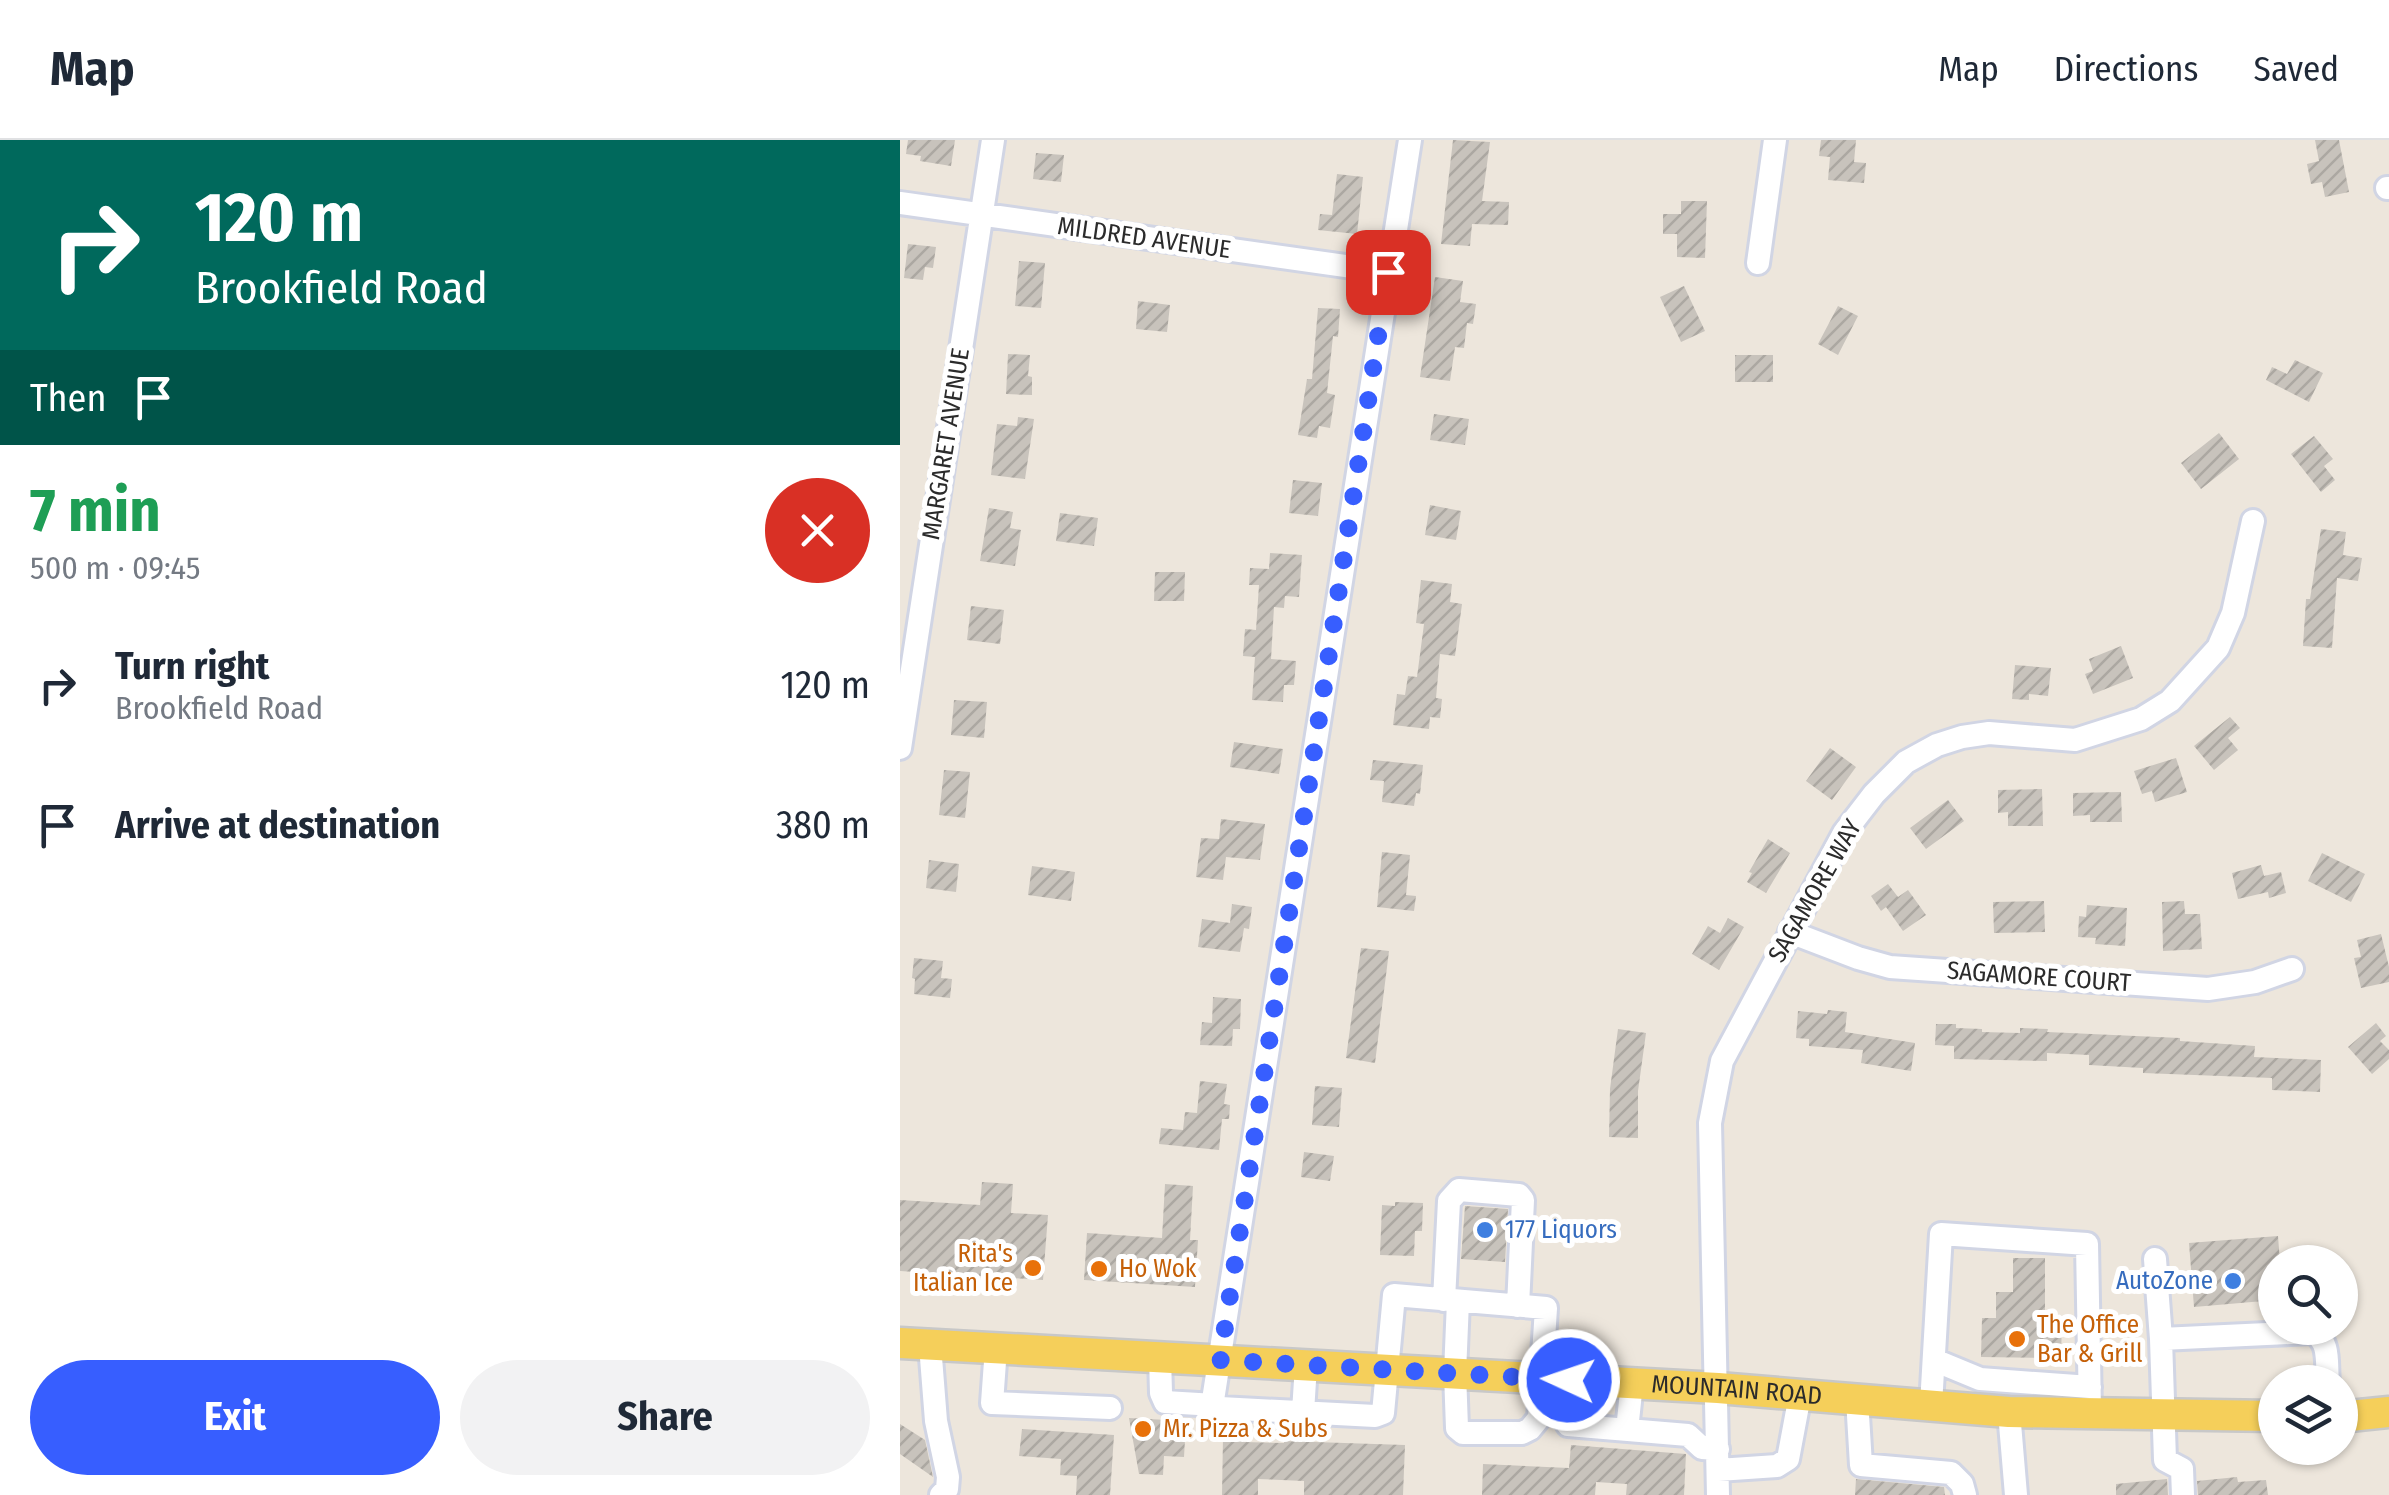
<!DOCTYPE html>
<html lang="en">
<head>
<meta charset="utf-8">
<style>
	body { margin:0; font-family:"Fira Sans Condensed",sans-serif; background:#f2f2f3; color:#1f2937; height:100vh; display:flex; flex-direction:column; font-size:38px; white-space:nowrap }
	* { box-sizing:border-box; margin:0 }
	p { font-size:32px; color:#747a83 }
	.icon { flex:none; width:55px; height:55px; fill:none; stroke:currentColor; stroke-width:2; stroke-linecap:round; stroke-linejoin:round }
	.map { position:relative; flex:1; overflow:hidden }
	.details { display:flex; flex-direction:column; background:#fff; width:900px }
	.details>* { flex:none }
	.top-card { background:#00695c; color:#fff; overflow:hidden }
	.buttons { position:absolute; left:1358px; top:1105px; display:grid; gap:20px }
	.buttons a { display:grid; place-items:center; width:100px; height:100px; border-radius:50%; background:#fff; box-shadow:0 2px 8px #0004; font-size:50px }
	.pin { position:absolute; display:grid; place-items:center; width:85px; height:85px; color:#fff; margin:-42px; border-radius:20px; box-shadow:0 5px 15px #0006 }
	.me { position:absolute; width:110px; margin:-55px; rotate:273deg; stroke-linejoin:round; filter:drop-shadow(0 0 8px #0008) }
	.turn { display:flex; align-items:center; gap:35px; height:210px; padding:0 30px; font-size:45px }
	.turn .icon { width:130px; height:130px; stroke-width:2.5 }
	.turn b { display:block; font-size:70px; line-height:85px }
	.then { display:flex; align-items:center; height:95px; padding:0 30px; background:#0003; gap:20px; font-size:38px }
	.round { display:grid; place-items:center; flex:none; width:105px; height:105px; border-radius:52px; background:#f2f2f3 }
	.overview { display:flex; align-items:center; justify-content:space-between; height:170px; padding:0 30px }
	h1 { font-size:60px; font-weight:700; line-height:75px; color:#1e9e55 }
	.cta { display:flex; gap:20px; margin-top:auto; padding:20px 30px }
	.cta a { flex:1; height:115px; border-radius:60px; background:#375eff; color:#fff; font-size:40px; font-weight:700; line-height:115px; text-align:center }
	.cta a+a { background:#f2f2f3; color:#1f2937 }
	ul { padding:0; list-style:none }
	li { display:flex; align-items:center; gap:30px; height:140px; padding:0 30px }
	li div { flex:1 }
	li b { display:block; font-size:38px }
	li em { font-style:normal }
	header { display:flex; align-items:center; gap:60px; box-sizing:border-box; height:140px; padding:0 50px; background:#fff; border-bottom:2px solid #e0e1e3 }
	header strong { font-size:48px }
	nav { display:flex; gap:55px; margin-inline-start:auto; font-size:35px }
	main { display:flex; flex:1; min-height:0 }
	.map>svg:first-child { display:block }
</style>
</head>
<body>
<header>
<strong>Map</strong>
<nav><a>Map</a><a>Directions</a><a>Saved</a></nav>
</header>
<main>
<section class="details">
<div class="top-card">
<div class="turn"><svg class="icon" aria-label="right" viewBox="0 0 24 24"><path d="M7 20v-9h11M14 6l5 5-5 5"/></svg><div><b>120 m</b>Brookfield Road</div></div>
<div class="then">Then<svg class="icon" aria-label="arrive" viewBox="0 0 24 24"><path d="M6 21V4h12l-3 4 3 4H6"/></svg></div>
</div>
<div class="overview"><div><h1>7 min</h1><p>500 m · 09:45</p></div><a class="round" style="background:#d93025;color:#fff"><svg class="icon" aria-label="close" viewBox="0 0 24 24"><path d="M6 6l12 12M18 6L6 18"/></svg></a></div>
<ul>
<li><svg class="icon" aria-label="right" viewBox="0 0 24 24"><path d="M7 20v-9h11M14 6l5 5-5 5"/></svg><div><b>Turn right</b><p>Brookfield Road</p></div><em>120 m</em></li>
<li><svg class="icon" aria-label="arrive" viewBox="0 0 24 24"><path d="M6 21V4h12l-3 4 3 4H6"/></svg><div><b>Arrive at destination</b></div><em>380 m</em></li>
</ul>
<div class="cta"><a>Exit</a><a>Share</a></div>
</section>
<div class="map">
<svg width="1489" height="1355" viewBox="0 0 1489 1355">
	<defs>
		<pattern id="building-hatch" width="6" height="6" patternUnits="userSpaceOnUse" patternTransform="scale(2.5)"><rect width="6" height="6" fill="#c8c3bc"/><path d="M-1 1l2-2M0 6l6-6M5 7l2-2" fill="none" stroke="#aca8a2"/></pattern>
	</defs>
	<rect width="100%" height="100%" fill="#ede6dc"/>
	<path fill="url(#building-hatch)" d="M8 0H55L51 26 20 21 21 16 6 14Z
		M553 0 590 2 582 61 609 62 608 85 572 84 570 106 541 104Z
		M921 0H956L954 22 966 23 964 43 928 40 930 17 919 16Z
		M1415 0H1439L1449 52 1425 57 1422 42 1411 44 1407 24 1419 21Z
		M136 13 164 15 161 42 133 39Z
		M437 34 463 37 457 94 418 90 420 74 432 75Z
		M781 61H807L805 118 777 117V94H763V74H781Z
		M8 104 36 107 33 128 25 127 23 140 4 138Z
		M119 121 145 123 141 168 115 166Z
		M535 137 563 141 560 162 576 164 573 184 567 183 564 208 555 207 550 241 520 237Z
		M784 146 805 191 781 202 760 157Z
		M238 161 270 165 267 192 236 189Z
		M938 166 958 176 938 215 918 204Z
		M418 168 440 169 438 197 433 196 427 253 435 255 430 288 419 286 417 298 398 295 407 239H412Z
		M108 214 130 215 128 236 132 237V255L106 254Z
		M835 215H873V242H835Z
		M1395 220 1423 233 1409 262 1366 240 1372 227 1387 234Z
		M534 274 569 279 565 305 530 300Z
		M118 277 134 279 125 339 91 335 97 284 117 286Z
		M1319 293 1339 319 1301 349 1281 323Z
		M1414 296 1433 319 1424 326 1435 340 1421 352 1391 314Z
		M393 340 422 343 418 376 389 373Z
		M530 365 561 371 556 400 525 395Z
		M89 368 113 372 110 388 121 390 115 426 80 421Z
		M160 373 198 378 194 406 156 401Z
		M1421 389 1446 392 1443 415 1462 418 1458 441 1437 438 1432 508 1403 506 1406 459H1410Z
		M370 413 402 415 399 457 385 456 384 468 374 467 371 519 396 521 394 545H384L383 562 352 560 355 517 343 516 345 489 356 490 359 445H349L350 428 369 429Z
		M255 432H285L284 461H254Z
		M521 440 552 444 550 462 562 464 555 516 540 514 536 558 542 559 540 578 530 577 529 589 493 585 497 554 505 555 508 536 517 537 524 484 516 483Z
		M71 466 104 470 100 504 67 500Z
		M1221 506 1233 538 1193 554 1185 534 1193 531 1189 519Z
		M1115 525 1151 528 1148 556 1129 554V560L1112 559Z
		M54 560 87 562 84 598 51 595Z
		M1330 577 1340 588 1328 598 1338 610 1314 630 1294 606Z
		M334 602 383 609 379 634 330 627Z
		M930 608 956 627 932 660 906 641Z
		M1276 618 1287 652 1255 662 1252 651 1242 654 1234 631Z
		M473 620 523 625 520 654 516 653 514 666 482 662 484 641 470 640Z
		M44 630 70 632 65 678 39 675Z
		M1142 649 1143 686H1108V672L1098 673V650Z
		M1221 652 1222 682H1190V675L1173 676V653Z
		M1048 660 1064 681 1026 709 1010 688Z
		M321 679 365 684 360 720 326 717 323 740 296 737 301 698 319 699Z
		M868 699 890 713 866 753 847 742 852 733 849 732Z
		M482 712 510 715 506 755 516 756 514 771 477 767Z
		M1422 713 1465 734 1451 762 1408 741Z
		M29 720 59 724 56 752 26 748Z
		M1361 725 1364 736 1381 732 1386 753 1369 758 1368 752 1338 759 1332 733Z
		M132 726 175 732 171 761 128 755Z
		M988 744 998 757 1008 750 1026 775 1003 791 986 767 981 771 971 756Z
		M1144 761 1145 792 1094 793 1093 762Z
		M1284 761 1285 774H1300L1302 809 1263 811 1262 762Z
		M332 764 352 767 349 789 344 788 340 812 298 807 302 779 330 783Z
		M1187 765 1227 768 1225 806 1195 804 1196 798 1178 797 1179 776 1186 777Z
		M828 778 844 787 819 830 792 814 808 786 820 793Z
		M1481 794 1489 827V842L1461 848 1454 818 1461 817 1457 800Z
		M461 808 489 811 475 923 446 918Z
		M14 818 43 821 41 838 52 839 50 858 14 854 15 839 12 838Z
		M313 857 341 859 340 889H333L332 906 300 905 302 882 312 883Z
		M928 870 947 872 945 892 1015 903 1011 931 961 923 963 910 909 906V899L896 898 898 871 927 874Z
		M1476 883 1486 896 1480 901 1489 910V919L1472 934 1448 907Z
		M1036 884H1056V888L1082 889V892L1120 893V888L1148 889 1147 892 1280 898V901L1355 906 1354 917 1421 920 1420 952 1372 950V938L1243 933V928L1189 925V915L1147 913V921L1054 919V906L1035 905Z
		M718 889 746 893 738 951V998L709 997 710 949Z
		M300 941 327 944 324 964 330 965 329 979H322L319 1010 259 1004 261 988 283 990 285 972 297 973Z
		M415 946 442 948 439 987 412 985Z
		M404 1012 434 1016 430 1041 401 1037Z
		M82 1042 113 1044 111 1073 148 1075 143 1140 0 1131V1060L80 1065Z
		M265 1044 293 1046 290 1100H298L295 1147 184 1140 187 1093 262 1098Z
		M495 1062 523 1063 522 1091H515L514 1116 480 1115 482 1065 495 1066Z
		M565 1066 608 1069 605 1122 561 1119Z
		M1378 1096 1380 1122H1375V1160L1294 1167 1289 1103Z
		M1113 1118H1145V1179H1162L1161 1218 1081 1217 1082 1178H1096V1152H1113Z
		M229 1278 286 1281 284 1317 264 1316 263 1335 239 1334Z
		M0 1284 25 1300 33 1337 0 1314Z
		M122 1289 214 1295 210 1355H176L177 1336 160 1335 161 1319 119 1316Z
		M323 1297 344 1298V1302L384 1303V1301L505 1305 503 1355H404V1341L358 1339V1355H322Z
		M671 1305 786 1314 784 1355H726L727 1344 696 1342 695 1355H582L583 1324 669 1328Z
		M1337 1337 1338 1342 1366 1340 1368 1355H1298L1297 1341Z
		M956 1339 1044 1347 1045 1355H955Z
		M1267 1339 1268 1355H1216V1344Z"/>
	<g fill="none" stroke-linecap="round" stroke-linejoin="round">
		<g stroke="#d1d5e4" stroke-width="28">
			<path id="minor" d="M510 0 313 1260 315 1265 320 1268 475 1276 483 1273 494 1155 646 1168 639 1278 630 1289 622 1293H563L557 1288 555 1233 558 1161
				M1487 48H1489
				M0 63 488 132
				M858 123 875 0
				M0 608 93 0
				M890 792 958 818 990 827 1308 849 1355 842 1392 829
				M1255 1119 1261 1199
				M544 1160 549 1061 559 1050 619 1055 623 1060 618 1166
				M30 1205 36 1281 48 1337 47 1349 41 1355
				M96 1208 92 1263 210 1268
				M260 1217 261 1253 265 1262 315 1265
				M1034 1220 1080 1239 1190 1247
				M669 1240 666 1281 668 1285 788 1295 802 1308 818 1309
				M957 1259 961 1325 1051 1333 1062 1344 1065 1355
				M1031 1265 1041 1094 1187 1104 1190 1273
				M403 1272 406 1225
				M1109 1272 1116 1355
				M727 1290 732 1243
				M818 1330 877 1326 888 1319 900 1255
				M818 1355 810 983 822 921 944 693 974 654 1006 622 1037 605 1062 597 1089 593 1175 600 1241 579 1270 561 1318 508 1333 473 1353 381
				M1283 1355 1282 1329 1265 1320 1261 1199 1412 1192C1431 1200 1426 1225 1428 1242"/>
		</g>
		<g stroke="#c8c8c8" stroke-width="35">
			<g id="major">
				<path id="s1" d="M0 1203 818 1248 1109 1272 1375 1276"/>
				<path d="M1440 1277 1489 1272"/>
			</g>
		</g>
		<use href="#minor" stroke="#fff" stroke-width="22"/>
		<use href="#major" stroke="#f5cf5a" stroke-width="30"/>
	</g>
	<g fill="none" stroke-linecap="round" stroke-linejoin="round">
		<path stroke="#375eff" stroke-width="18" stroke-dasharray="0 32.4" d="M488 132 320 1220 669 1240"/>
	</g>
	<g fill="#3f7fe0" stroke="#fff" stroke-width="4">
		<circle cx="585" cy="1090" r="10"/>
		<circle cx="1333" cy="1141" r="10"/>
	</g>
	<g fill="#e8710a" stroke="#fff" stroke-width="4">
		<circle cx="133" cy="1128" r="10"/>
		<circle cx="199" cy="1129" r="10"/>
		<circle cx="1117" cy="1199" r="10"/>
		<circle cx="243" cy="1289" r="10"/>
	</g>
	<g text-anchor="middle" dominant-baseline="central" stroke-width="10" stroke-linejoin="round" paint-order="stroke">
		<g font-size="25" fill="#2b2b2b" stroke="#fff">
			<text transform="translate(244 98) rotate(8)">MILDRED AVENUE</text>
			<text transform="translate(46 304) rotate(-81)">MARGARET AVENUE</text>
			<text transform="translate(915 751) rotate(-60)">SAGAMORE WAY</text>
			<text transform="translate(1139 837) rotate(4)">SAGAMORE COURT</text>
			<text stroke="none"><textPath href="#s1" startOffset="838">MOUNTAIN ROAD</textPath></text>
		</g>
		<g font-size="25" fill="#366cbe" stroke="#fff" text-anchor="start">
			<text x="605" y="1090">177 Liquors</text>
			<text x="1313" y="1141" text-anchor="end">AutoZone</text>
		</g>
		<g font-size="25" fill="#c56008" stroke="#fff" text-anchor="start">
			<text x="113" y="1114" text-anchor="end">Rita's<tspan x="113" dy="29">Italian Ice</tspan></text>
			<text x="219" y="1129">Ho Wok</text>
			<text x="1137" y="1185">The Office<tspan x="1137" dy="29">Bar &amp; Grill</tspan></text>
			<text x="263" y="1289">Mr. Pizza &amp; Subs</text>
		</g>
	</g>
</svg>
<div class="buttons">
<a><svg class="icon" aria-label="search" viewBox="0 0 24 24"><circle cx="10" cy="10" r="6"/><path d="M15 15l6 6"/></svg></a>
<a><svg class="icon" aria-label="layers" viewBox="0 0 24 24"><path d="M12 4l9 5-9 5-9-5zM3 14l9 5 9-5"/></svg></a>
</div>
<div class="pin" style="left:488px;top:132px;background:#d93025"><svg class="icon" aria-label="arrive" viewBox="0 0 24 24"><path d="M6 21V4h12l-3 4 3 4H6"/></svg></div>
<svg class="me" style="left:669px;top:1240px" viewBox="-20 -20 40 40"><circle r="17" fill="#375eff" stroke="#fff" stroke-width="3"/><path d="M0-11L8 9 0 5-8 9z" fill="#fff"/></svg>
</div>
</main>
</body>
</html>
